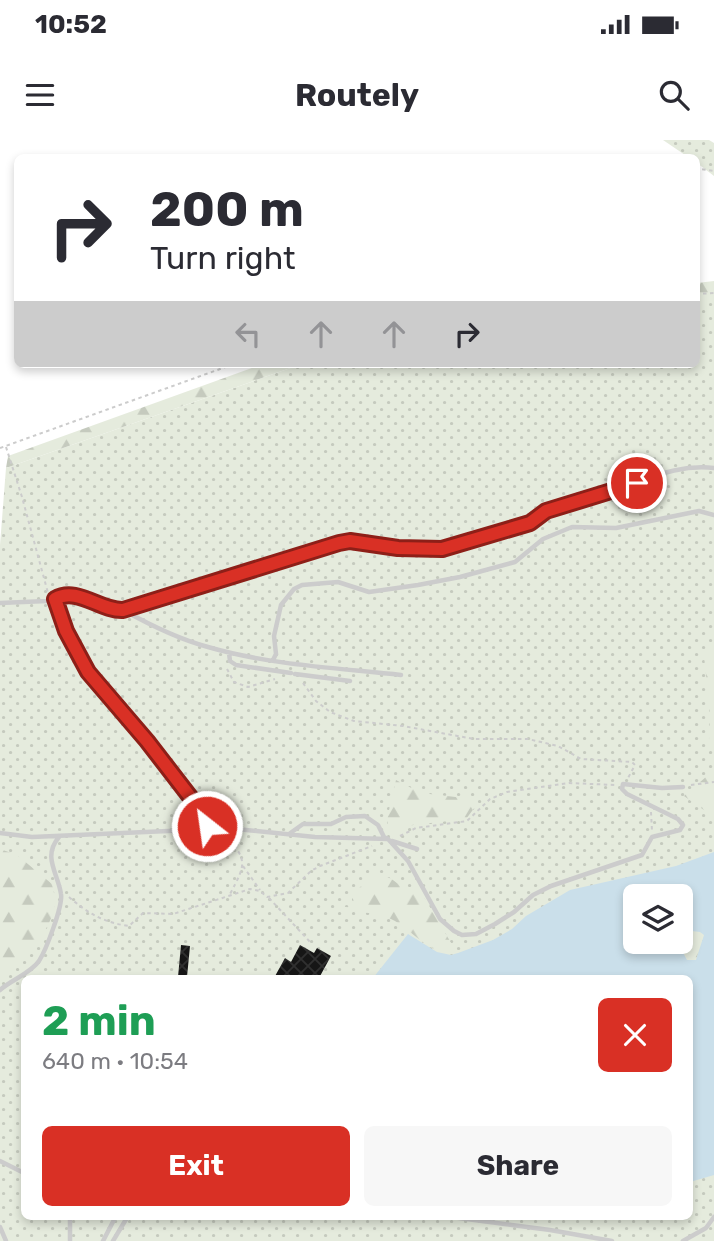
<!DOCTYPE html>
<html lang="en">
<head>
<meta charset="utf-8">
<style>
	body { margin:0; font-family:Rubik,sans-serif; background:#f7f7f7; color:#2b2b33; height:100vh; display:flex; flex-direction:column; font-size:26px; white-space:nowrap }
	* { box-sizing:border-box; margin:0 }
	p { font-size:23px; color:#7c7c81 }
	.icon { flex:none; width:38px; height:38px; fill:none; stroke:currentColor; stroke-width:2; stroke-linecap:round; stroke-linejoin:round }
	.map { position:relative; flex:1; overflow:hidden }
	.details { position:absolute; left:21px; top:835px; width:672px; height:245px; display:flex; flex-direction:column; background:#fff; border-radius:10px; box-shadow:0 4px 10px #0003 }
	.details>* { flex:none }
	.banner { position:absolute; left:14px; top:14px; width:686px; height:214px; border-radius:10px; box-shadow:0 4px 10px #0003; background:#fff; color:#2b2b33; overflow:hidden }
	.tools { position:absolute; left:623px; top:744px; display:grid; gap:14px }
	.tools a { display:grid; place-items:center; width:70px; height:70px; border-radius:10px; background:#fff; box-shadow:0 4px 10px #0003; font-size:35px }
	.pin { position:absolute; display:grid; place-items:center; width:60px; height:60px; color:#fff; margin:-30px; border:4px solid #fff; border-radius:50%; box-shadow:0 2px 7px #0007 }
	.me { position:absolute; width:77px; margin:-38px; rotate:330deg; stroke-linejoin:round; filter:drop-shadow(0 0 5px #0008) }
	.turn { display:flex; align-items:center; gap:24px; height:147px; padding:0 21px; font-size:32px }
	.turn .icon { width:91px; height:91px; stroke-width:2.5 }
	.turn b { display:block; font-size:49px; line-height:60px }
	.lanes { display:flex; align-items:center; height:66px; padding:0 21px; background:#0003; justify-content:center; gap:35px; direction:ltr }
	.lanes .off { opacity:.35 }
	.round { display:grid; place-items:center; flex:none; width:74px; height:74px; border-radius:10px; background:#f7f7f7 }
	.summary { display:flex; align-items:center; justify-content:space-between; height:119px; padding:0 21px }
	h1 { font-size:42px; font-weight:700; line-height:52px; color:#1e9e55 }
	.cta { display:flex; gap:14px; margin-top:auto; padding:14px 21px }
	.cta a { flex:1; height:80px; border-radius:10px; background:#d93025; color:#fff; font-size:28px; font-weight:700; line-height:80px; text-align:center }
	.cta a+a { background:#f7f7f7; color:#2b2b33 }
	.status { display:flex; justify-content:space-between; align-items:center; height:49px; padding:0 35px; background:#fff; direction:ltr }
	.status svg { height:19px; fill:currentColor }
	header { display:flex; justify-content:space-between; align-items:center; height:91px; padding:0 21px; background:#fff; font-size:32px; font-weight:700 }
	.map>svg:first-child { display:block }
</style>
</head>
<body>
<div class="status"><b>10:52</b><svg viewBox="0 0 49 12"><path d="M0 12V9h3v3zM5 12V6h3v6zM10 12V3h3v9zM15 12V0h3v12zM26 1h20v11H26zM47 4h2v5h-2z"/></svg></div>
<header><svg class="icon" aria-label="menu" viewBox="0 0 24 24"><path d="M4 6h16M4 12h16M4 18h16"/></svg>Routely<svg class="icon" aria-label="search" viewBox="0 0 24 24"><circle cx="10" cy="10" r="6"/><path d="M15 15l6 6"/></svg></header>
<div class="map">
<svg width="714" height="1101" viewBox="0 0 714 1101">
	<defs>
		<pattern id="grass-dots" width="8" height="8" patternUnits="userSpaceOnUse" patternTransform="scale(1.75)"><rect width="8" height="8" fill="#e5ebdd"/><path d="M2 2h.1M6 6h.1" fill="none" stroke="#c5cabe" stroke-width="1.8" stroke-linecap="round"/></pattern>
		<pattern id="forest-firs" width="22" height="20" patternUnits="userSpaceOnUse" patternTransform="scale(1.75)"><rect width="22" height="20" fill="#e5ebdd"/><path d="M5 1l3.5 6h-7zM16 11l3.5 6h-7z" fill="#c5cabe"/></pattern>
		<pattern id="building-cross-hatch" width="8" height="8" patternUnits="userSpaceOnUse" patternTransform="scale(1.75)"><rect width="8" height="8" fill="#161616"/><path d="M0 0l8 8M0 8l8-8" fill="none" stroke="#303030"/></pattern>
	</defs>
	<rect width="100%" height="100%" fill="#fff"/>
	<path fill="url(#grass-dots)" fill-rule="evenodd" d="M663 0H709L714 3V36L697 23 696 18 688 17Z
		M714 157V1101H0V405L6 328 302 224H696L697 159ZM635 756H681V802H635ZM24 838H690V1076H24Z"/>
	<path fill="url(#forest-firs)" d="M714 141V159L697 160V143Z
		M263 224H302L6 328 8 316Z
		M714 500V604L709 601 710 575 704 515Z
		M714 630V682L711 675 684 656Z
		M396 640 421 653 464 658 478 663 466 679 413 685 390 697 387 679Z
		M0 709 17 715 52 744C53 749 55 756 55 761 53 792 23 819 0 835Z
		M374 735C390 734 397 743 408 753L418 747 457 813C428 816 414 790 391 779 375 771 353 772 337 771V766L355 768 352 754Z
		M691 791 700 792 704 794 696 820 688 821 678 803Z"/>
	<path fill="#cadfea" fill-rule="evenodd" d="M714 712V1035L690 1042V838H373L408 794 437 812 451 815 458 813 493 800 512 789 526 776 570 750 676 726ZM635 756H681V800L692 791 700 792 704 795 696 820H687L678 803 679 802H635Z"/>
	<path fill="url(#building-cross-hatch)" d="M181 805 190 806 187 837H178Z
		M300 805 314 813 317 808 331 816 319 838H274L285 818 291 822Z"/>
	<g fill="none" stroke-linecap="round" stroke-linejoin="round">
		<path stroke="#ccc" stroke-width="2" stroke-dasharray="3.5 3.5" stroke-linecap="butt" d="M696 32 701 29 714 31
			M696 154 714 153
			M6 307 22 357 48 453
			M0 308 234 224
			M227 529 234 542 248 547 275 539
			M303 543 316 561 330 572 354 581 403 586 474 599H528L558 606 581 619 632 622 635 625 628 638
			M691 645 714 642
			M651 672 652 691
			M225 695C248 720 246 724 230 754
			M400 696 416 688 467 681 490 659 507 652 569 643 615 645
			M243 726 260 750
			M69 757C87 773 105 783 129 786L143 773 173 774 250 749 260 751 267 757 288 753 311 731 320 726 372 706
			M269 758 311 803"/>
		<path stroke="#ccc" stroke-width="4.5" d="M55 459 66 491 88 532 147 601 201 671 207 686
			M0 463 47 461 68 454 114 470H123L339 403C374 397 410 416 445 408 463 404 479 396 496 391 506 388 517 387 527 383 535 380 541 373 550 369 573 360 598 357 621 348 653 337 680 324 714 328
			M123 470C150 485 178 499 208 507 270 525 337 528 401 535
			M229 513 230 521 236 525 291 533
			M273 520 276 514 274 496 281 465 294 449 302 445 338 442 369 452 418 445 460 437 515 422 543 399 572 387 616 388 699 371 714 375
			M295 534 350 541
			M0 693 32 697 191 690 207 686 315 697 388 699 384 697 378 685 365 676 346 677 331 684H303L289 694
			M388 699 408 721 440 779 454 791 462 795 476 794 495 784 514 772 533 755 551 746 642 715 652 697 680 690 683 685 678 679 627 654 622 649 623 644 662 648 683 647
			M392 701 417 709
			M0 850C11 840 31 833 39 821 46 810 63 766 61 754 58 733 42 717 59 697
			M0 1021 24 1033
			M70 1076V1101
			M444 1076 550 1090 612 1101
			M0 1087 6 1101
			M103 1101 116 1076
			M113 1101 128 1076
			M683 1101 706 1088 714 1077"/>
	</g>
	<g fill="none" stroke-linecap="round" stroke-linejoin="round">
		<g stroke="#8d1f18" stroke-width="18">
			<path id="route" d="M207 686 201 671 147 601 88 532 66 491 55 459C77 446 100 471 123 470L339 403 350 401 398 408 442 409 530 383 546 371 637 343"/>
		</g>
		<use href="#route" stroke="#d93025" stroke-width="12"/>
	</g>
</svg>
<div class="tools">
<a><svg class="icon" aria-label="layers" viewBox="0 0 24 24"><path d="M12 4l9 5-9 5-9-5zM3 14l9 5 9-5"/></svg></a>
</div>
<div class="pin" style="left:637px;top:343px;background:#d93025"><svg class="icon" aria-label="arrive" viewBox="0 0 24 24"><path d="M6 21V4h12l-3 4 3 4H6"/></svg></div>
<svg class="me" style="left:207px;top:686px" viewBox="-20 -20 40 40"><circle r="17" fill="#d93025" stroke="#fff" stroke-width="3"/><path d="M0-11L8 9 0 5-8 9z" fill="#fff"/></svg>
<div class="banner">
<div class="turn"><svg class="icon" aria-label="right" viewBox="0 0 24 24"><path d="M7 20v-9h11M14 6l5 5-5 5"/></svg><div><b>200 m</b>Turn right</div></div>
<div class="lanes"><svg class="icon off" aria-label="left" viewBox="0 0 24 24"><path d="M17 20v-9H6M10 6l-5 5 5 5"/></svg><svg class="icon off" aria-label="ahead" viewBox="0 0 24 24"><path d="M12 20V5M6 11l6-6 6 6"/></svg><svg class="icon off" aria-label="ahead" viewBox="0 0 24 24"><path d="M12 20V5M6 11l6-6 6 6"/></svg><svg class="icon" aria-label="right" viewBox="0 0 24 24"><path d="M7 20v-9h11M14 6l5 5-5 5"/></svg></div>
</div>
<section class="details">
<div class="summary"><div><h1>2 min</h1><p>640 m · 10:54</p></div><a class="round" style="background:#d93025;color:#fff"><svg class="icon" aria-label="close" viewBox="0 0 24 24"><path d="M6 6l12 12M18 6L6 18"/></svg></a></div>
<div class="cta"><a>Exit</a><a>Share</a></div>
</section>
</div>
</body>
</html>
